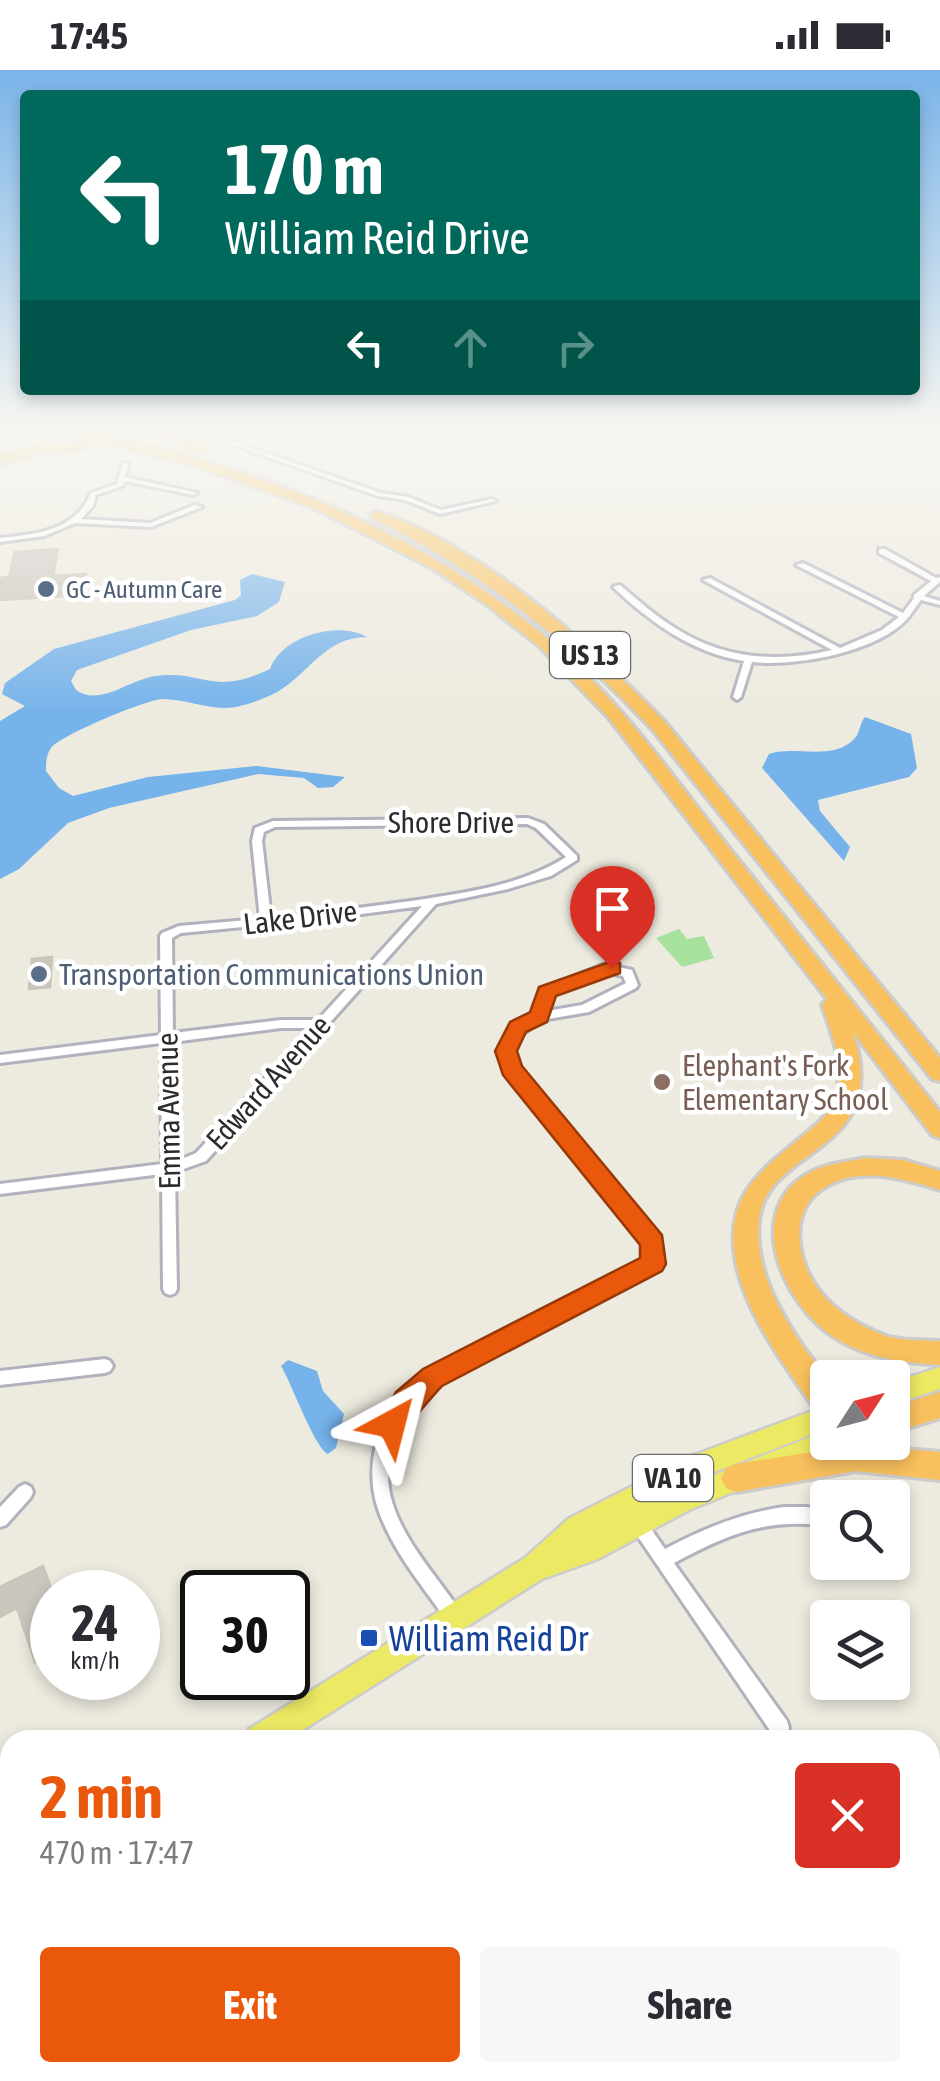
<!DOCTYPE html>
<html lang="en">
<head>
<meta charset="utf-8">
<style>
	body { margin:0; font-family:"Asap Condensed",sans-serif; background:#f7f7f7; color:#2b2b33; height:100vh; display:flex; flex-direction:column; font-size:38px; white-space:nowrap }
	* { box-sizing:border-box; margin:0 }
	p { font-size:32px; color:#7c7c81 }
	.icon { flex:none; width:55px; height:55px; fill:none; stroke:currentColor; stroke-width:2; stroke-linecap:round; stroke-linejoin:round }
	.map { position:relative; flex:1; overflow:hidden }
	.sheet { position:absolute; left:0px; top:1660px; width:940px; height:352px; display:flex; flex-direction:column; background:#fff; border-radius:30px 30px 0 0; box-shadow:0 5px 15px #0003 }
	.sheet>* { flex:none }
	.guide { position:absolute; left:20px; top:20px; width:900px; height:305px; border-radius:10px; box-shadow:0 5px 15px #0003; background:#00695c; color:#fff; overflow:hidden }
	.needle { width:65px; rotate:54deg }
	.fabs { position:absolute; left:810px; top:1290px; display:grid; gap:20px }
	.fabs a { display:grid; place-items:center; width:100px; height:100px; border-radius:10px; background:#fff; box-shadow:0 5px 15px #0003; font-size:50px }
	.speed { position:absolute; left:30px; top:1500px; display:flex; gap:20px; font-size:50px; font-weight:700; text-align:center }
	.speed>* { display:grid; place-content:center; width:130px; height:130px; border-radius:50%; background:#fff; box-shadow:0 5px 15px #0003; line-height:1 }
	.speed small { font-size:25px; font-weight:400 }
	.speed .limit { border:5px solid #111; border-radius:15px; background:#fff; color:#111 }
	.pin { position:absolute; display:grid; place-items:center; width:85px; height:85px; color:#fff; margin:-102px -42px; border-radius:50% 50% 50% 0; rotate:-45deg; box-shadow:0 0 10px #0007 }
	.pin .icon { rotate:45deg }
	.me { position:absolute; width:110px; margin:-55px; rotate:38deg; stroke-linejoin:round; filter:drop-shadow(0 0 8px #0008) }
	.turn { display:flex; align-items:center; gap:35px; height:210px; padding:0 40px; font-size:45px }
	.turn .icon { width:130px; height:130px; stroke-width:2.5 }
	.turn b { display:block; font-size:70px; line-height:85px }
	.lanes { display:flex; align-items:center; height:95px; padding:0 40px; background:#0003; justify-content:center; gap:50px; direction:ltr }
	.lanes .off { opacity:.35 }
	.round { display:grid; place-items:center; flex:none; width:105px; height:105px; border-radius:10px; background:#f7f7f7 }
	.overview { display:flex; align-items:center; justify-content:space-between; height:170px; padding:0 40px }
	h1 { font-size:60px; font-weight:700; line-height:75px; color:#ea580c }
	.button { display:flex; gap:20px; margin-top:auto; padding:20px 40px }
	.button a { flex:1; height:115px; border-radius:10px; background:#ea580c; color:#fff; font-size:40px; font-weight:700; line-height:115px; text-align:center }
	.button a+a { background:#f7f7f7; color:#2b2b33 }
	.status { display:flex; justify-content:space-between; align-items:center; height:70px; padding:0 50px; background:#fff; direction:ltr }
	.status svg { height:28px; fill:currentColor }
	.map>svg:first-child { display:block }
</style>
</head>
<body>
<div class="status"><b>17:45</b><svg viewBox="0 0 49 12"><path d="M0 12V9h3v3zM5 12V6h3v6zM10 12V3h3v9zM15 12V0h3v12zM26 1h20v11H26zM47 4h2v5h-2z"/></svg></div>
<div class="map">
<svg width="940" height="2011" viewBox="0 0 940 2011">
	<rect width="100%" height="100%" fill="#edeadf"/>
	<path fill="#a6e19d" d="M679 859 687 869 704 866 714 888 682 897 656 868Z"/>
	<path fill="#76b3eb" d="M252 504 285 512 279 532 257 546 191 560 77 600 71 611 76 620C100 637 130 609 156 606 205 600 211 627 270 599 281 566 339 550 367 567 324 567 308 605 277 622 266 628 252 633 240 636 214 643 189 629 163 629 147 629 59 666 51 678 46 685 46 693 46 701L59 718 73 726 148 707 257 696 345 707 333 717 318 718 304 708 258 704 109 738 68 753 19 799 0 809V651L25 636 2 624 5 613 54 579 235 530 241 525 240 510Z
		M865 647 911 664 917 698 909 707 818 730 820 741 850 777 844 791 762 698 769 684C794 675 834 692 855 668 860 663 860 652 865 647Z
		M288 1290 317 1301 323 1321 344 1344 336 1378 328 1384C314 1377 292 1314 281 1296Z"/>
	<path fill="#c9c6be" stroke="#c8c6b8" stroke-width="2.5" d="M58 479 53 506 86 504 83 525 0 530V508L9 507 15 482Z
		M52 887 50 917 29 919 32 889Z
		M43 1496 52 1521 48 1523 52 1536V1583L35 1592 17 1538 0 1547V1517Z"/>
	<g fill="none" stroke-linecap="round" stroke-linejoin="round">
		<g stroke="#b2b2bf" stroke-width="6">
			<path id="street" d="M197 362H206L381 423 408 427 441 440 492 429 496 431 440 444 405 430 378 426Z
				M926 362H940V364Z
				M123 393 128 394 125 407 197 423 193 425 125 411 122 416 96 425 93 436 81 449 150 453 195 435 202 437 151 457 75 453 44 466 0 472V468C37 464 75 461 91 423L117 414Z
				M879 479H885L936 508 940 507V512L924 526 940 531V535L921 530C916 536 911 545 907 549 877 582 796 597 752 592L741 627 737 630 733 627 744 591C692 583 650 552 613 517L620 515C638 530 655 546 675 558 723 589 777 593 832 580L703 510 710 508 840 578 882 560 899 547 796 495 803 493 903 543 914 528V525L931 511 879 483Z
				M528 748 544 754 577 786V790L551 806 508 819 436 834 206 1091 175 1102 177 1219 175 1223 170 1225 165 1223 163 1219 162 1104 0 1124V1114L162 1094 161 973 0 993V985L161 965 160 866 162 863 179 856 260 849 252 771 255 758 273 751ZM527 754 536 758 566 787C522 815 469 822 418 830 369 837 320 843 271 848L262 771 264 762 275 757ZM422 836 318 950H281L173 963 172 868 181 863 324 849ZM281 958H311L196 1083 175 1092 173 972Z
				M605 894 632 900 638 915 636 918 589 942 542 950 518 967 513 990 658 1168 663 1187 653 1203C605 1227 555 1249 507 1273 474 1290 436 1308 411 1336 392 1359 384 1395 390 1424 400 1468 436 1505 461 1542L464 1548 461 1554 455 1557 449 1554C423 1516 391 1480 377 1436 366 1400 375 1356 400 1327 425 1298 463 1281 496 1264 545 1240 595 1219 643 1195L649 1186 646 1174 501 991 506 965 534 944 543 919ZM606 902 623 906 626 913 582 935 547 941 552 924Z
				M105 1289 110 1291 113 1296 110 1301 105 1303 0 1315V1301Z
				M25 1414 31 1417 33 1422 31 1427 6 1455 0 1457V1437L19 1417Z
				M784 1437H806L828 1440V1456C768 1447 726 1465 674 1493L787 1651 789 1658 787 1665 780 1667 773 1665 628 1452 630 1446 636 1444 642 1446 665 1479C703 1459 741 1443 784 1437Z
				M355 2002H377L381 2011H359Z"/>
		</g>
		<g stroke="#ccc" stroke-width="5">
			<path id="primary" d="M940 1297V1319L892 1335V1313Z
				M828 1335V1358L707 1405 681 1418 828 1360V1372H841L837 1380 689 1440 598 1489 542 1509 287 1670H245L249 1659 525 1488 568 1449 689 1387Z
				M10 1815V1850L0 1854V1819Z"/>
		</g>
		<g stroke="#ccc" stroke-width="6">
			<path id="highway" d="M58 362C117 362 179 383 236 401 349 437 456 492 548 569 616 626 668 700 722 769 794 860 868 951 940 1042V1068L932 1065 853 962C893 1087 766 1074 759 1151 754 1198 779 1241 804 1278 811 1288 822 1299 826 1309 830 1319 828 1336 828 1347L818 1344C788 1299 749 1251 737 1197 721 1125 761 1101 810 1060 821 1051 834 1039 837 1024 844 993 832 964 822 935L827 929 608 647 539 576 487 535 432 498 314 438 189 394Z
				M147 362H164L210 380 200 383Z
				M85 372 91 376 89 379 44 382 0 394V386L43 374Z
				M377 441C481 476 589 573 664 651L940 988V1011L932 1009 652 659C570 571 480 501 372 448L370 445Z
				M865 1088 903 1090 940 1101V1120C905 1109 862 1096 827 1116 786 1139 796 1193 822 1224 838 1243 862 1257 886 1266 902 1271 923 1270 940 1271V1295C903 1292 870 1289 837 1269 783 1237 739 1137 813 1101 828 1093 849 1092 865 1088Z
				M940 1322V1348L892 1363V1337Z
				M856 1375 940 1382V1410L856 1401 736 1422 726 1418 721 1408 726 1398 736 1394Z"/>
		</g>
		<use href="#street" fill="#fff" fill-rule="evenodd"/>
		<use href="#primary" fill="#ece964" fill-rule="evenodd"/>
		<use href="#highway" fill="#f9c15e" fill-rule="evenodd"/>
	</g>
	<linearGradient id="sky" x2="0" y2="1"><stop stop-color="#7ab4e9"/><stop offset="0.56" stop-color="#f7f6f1"/><stop offset="1" stop-color="#f7f6f1" stop-opacity="0"/></linearGradient>
	<rect width="940" height="644" fill="url(#sky)"/>
	<path fill="#ea580c" stroke="#983908" stroke-width="2.5" d="M612 891 620 893V903L556 926 547 952 526 962 517 981 522 996 662 1165 666 1194 662 1201 442 1316C429 1329 404 1363 392 1367L382 1363 378 1354 396 1322 423 1299 640 1188V1175L503 1005 495 981 510 952 530 942 539 917Z"/>
	<g fill="#5c6f8a" stroke="#fff" stroke-width="4">
		<circle cx="46" cy="519" r="10"/>
		<circle cx="39" cy="904" r="10"/>
	</g>
	<circle fill="#8d6e63" stroke="#fff" stroke-width="4" cx="662" cy="1012" r="10"/>
	<rect fill="#1a4fb4" stroke="#fff" stroke-width="4" x="359" y="1558" width="20" height="20" rx="5"/>
	<g text-anchor="middle" dominant-baseline="central" stroke-width="9" stroke-linejoin="round" paint-order="stroke">
		<g font-size="25" fill="#4e5e75" stroke="#fff" text-anchor="start">
			<text x="66" y="519">GC - Autumn Care</text>
		</g>
		<g fill="#fff" stroke="#6b6b6b" stroke-width="2.5">
			<rect x="550" y="562" width="80" height="46" rx="8"/>
			<rect x="633" y="1385" width="80" height="46" rx="8"/>
		</g>
		<g font-size="28" font-weight="bold" fill="#2c2c2c">
			<text x="590" y="585">US 13</text>
			<text x="673" y="1408">VA 10</text>
		</g>
		<g font-size="30" fill="#2c2c2c" stroke="#fff">
			<text x="451" y="752">Shore Drive</text>
			<text transform="translate(300 847) rotate(-7)">Lake Drive</text>
			<text transform="translate(268 1012) rotate(-48)">Edward Avenue</text>
			<text transform="translate(168 1041) rotate(-91)">Emma Avenue</text>
		</g>
		<g font-size="30" fill="#4e5e75" stroke="#fff" text-anchor="start">
			<text x="59" y="904">Transportation Communications Union</text>
		</g>
		<g font-size="30" fill="#785e54" stroke="#fff" text-anchor="start">
			<text x="682" y="995">Elephant's Fork<tspan x="682" dy="34">Elementary School</tspan></text>
		</g>
		<g font-size="35" fill="#164399" stroke="#fff" text-anchor="start">
			<text x="389" y="1568">William Reid Dr</text>
		</g>
	</g>
</svg>
<div class="fabs">
<a><svg class="needle" viewBox="-14 -14 28 28"><path d="M0-13l5 13h-10z" fill="#e53935"/><path d="M0 13l5-13h-10z" fill="#7c7c81"/></svg></a>
<a><svg class="icon" aria-label="search" viewBox="0 0 24 24"><circle cx="10" cy="10" r="6"/><path d="M15 15l6 6"/></svg></a>
<a><svg class="icon" aria-label="layers" viewBox="0 0 24 24"><path d="M12 4l9 5-9 5-9-5zM3 14l9 5 9-5"/></svg></a>
</div>
<div class="speed"><div>24<small>km/h</small></div><div class="limit">30</div></div>
<div class="pin" style="left:612px;top:898px;background:#d93025"><svg class="icon" aria-label="arrive" viewBox="0 0 24 24"><path d="M6 21V4h12l-3 4 3 4H6"/></svg></div>
<svg class="me" style="left:392px;top:1354px" viewBox="-20 -20 40 40"><path d="M0-17L14 15 0 8-14 15z" fill="#ea580c" stroke="#fff" stroke-width="4"/></svg>
<div class="guide">
<div class="turn"><svg class="icon" aria-label="left" viewBox="0 0 24 24"><path d="M17 20v-9H6M10 6l-5 5 5 5"/></svg><div><b>170 m</b>William Reid Drive</div></div>
<div class="lanes"><svg class="icon" aria-label="left" viewBox="0 0 24 24"><path d="M17 20v-9H6M10 6l-5 5 5 5"/></svg><svg class="icon off" aria-label="ahead" viewBox="0 0 24 24"><path d="M12 20V5M6 11l6-6 6 6"/></svg><svg class="icon off" aria-label="right" viewBox="0 0 24 24"><path d="M7 20v-9h11M14 6l5 5-5 5"/></svg></div>
</div>
<section class="sheet">
<div class="overview"><div><h1>2 min</h1><p>470 m · 17:47</p></div><a class="round" style="background:#d93025;color:#fff"><svg class="icon" aria-label="close" viewBox="0 0 24 24"><path d="M6 6l12 12M18 6L6 18"/></svg></a></div>
<div class="button"><a>Exit</a><a>Share</a></div>
</section>
</div>
</body>
</html>
